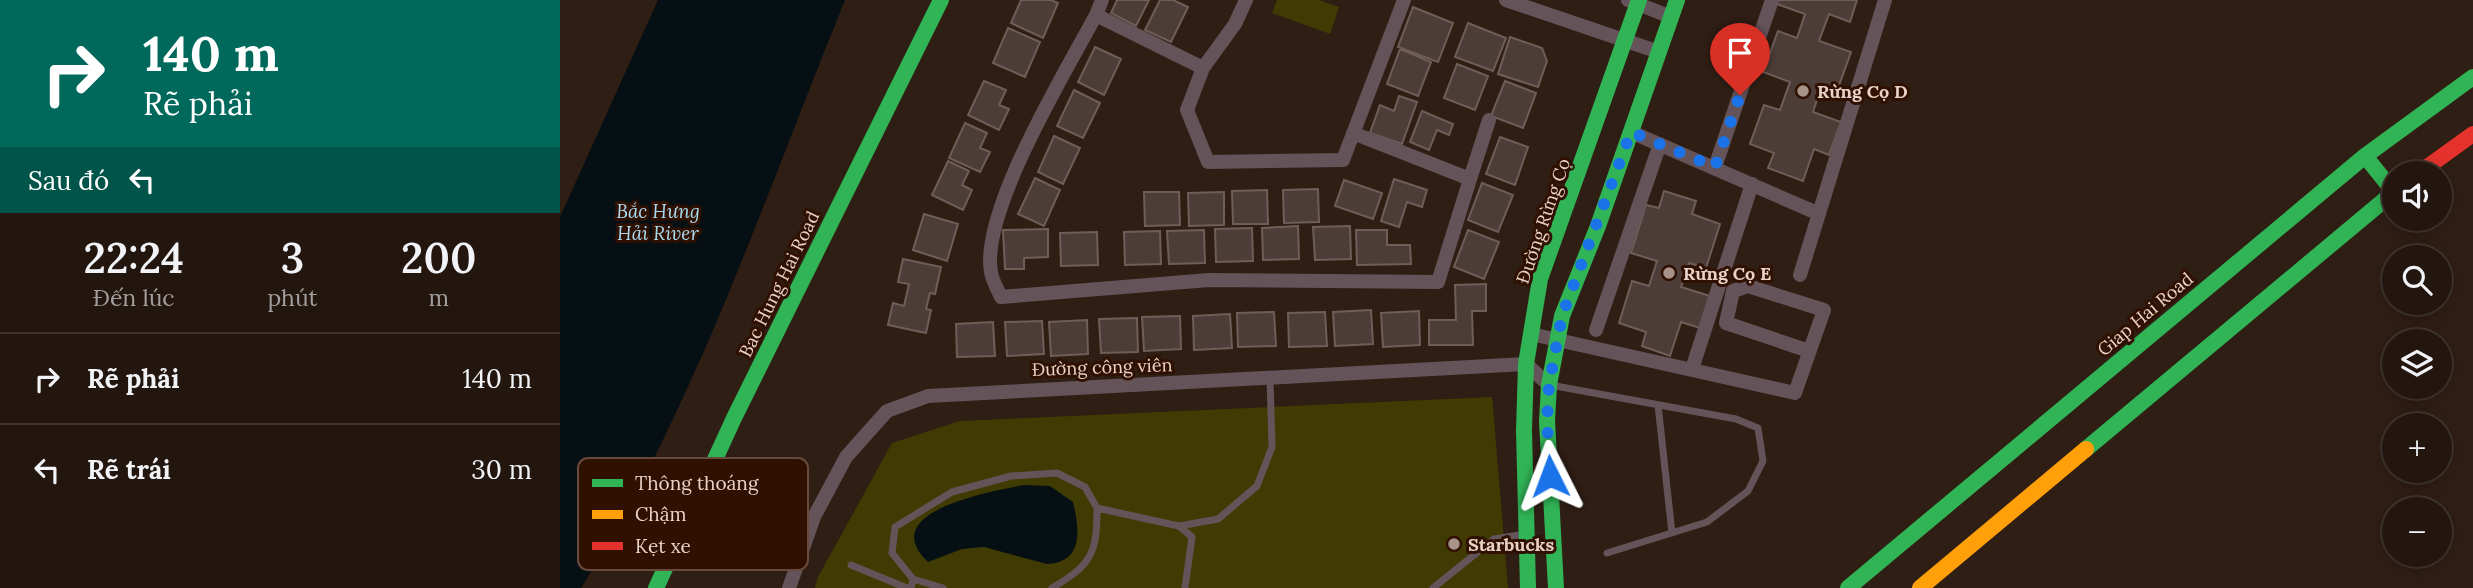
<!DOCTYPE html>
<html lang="vi">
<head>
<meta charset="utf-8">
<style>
	body { margin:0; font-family:Lora,serif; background:#2f231d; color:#f1f3f6; height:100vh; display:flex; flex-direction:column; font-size:26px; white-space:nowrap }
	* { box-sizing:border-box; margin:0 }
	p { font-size:23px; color:#a39f9e }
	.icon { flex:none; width:38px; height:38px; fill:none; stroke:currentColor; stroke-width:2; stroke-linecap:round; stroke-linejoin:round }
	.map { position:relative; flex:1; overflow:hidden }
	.details { display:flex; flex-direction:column; background:#23160f; width:560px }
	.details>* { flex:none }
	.guide { background:#00695c; color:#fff; overflow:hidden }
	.fabs { position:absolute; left:1822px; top:161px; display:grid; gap:14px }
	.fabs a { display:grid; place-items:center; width:70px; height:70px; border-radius:50%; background:#23160f; box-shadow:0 4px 18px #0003,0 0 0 2px #40352f; font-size:35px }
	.pin { position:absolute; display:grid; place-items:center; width:60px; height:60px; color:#fff; margin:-72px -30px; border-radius:50% 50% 50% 0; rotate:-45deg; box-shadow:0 0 7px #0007 }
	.pin .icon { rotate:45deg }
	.me { position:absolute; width:77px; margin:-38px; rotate:357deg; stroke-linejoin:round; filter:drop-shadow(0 0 5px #0008) }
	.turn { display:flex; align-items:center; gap:24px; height:147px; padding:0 28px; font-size:32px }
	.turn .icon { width:91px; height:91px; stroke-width:2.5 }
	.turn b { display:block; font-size:49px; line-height:60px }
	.then { display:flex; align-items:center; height:66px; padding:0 28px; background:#0003; gap:14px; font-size:26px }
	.eta { display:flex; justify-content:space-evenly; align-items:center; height:119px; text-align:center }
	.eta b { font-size:42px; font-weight:600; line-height:49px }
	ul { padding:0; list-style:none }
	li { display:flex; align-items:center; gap:21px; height:91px; padding:0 28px; border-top:2px solid #40352f }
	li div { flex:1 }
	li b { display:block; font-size:26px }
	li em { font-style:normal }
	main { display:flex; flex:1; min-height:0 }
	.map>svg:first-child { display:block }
</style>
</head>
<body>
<main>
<section class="details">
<div class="guide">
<div class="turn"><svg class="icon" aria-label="right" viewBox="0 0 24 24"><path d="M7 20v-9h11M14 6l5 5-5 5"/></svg><div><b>140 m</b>Rẽ phải</div></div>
<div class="then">Sau đó<svg class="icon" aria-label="left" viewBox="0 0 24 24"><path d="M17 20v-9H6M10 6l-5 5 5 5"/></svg></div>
</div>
<div class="eta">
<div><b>22:24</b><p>Đến lúc</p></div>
<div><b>3</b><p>phút</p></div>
<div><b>200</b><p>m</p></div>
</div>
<ul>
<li><svg class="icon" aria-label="right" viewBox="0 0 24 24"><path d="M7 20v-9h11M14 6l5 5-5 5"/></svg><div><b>Rẽ phải</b></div><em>140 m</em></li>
<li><svg class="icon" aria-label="left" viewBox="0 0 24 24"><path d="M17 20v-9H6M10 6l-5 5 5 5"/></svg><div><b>Rẽ trái</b></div><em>30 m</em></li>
</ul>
</section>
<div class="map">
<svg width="1913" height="588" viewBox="0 0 1913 588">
	<rect width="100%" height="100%" fill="#2f1e14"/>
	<path fill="#403b03" d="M717 0H759L779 7 770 34 712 13Z
		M932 397 948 588H255L258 577 332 443 400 421Z"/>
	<path fill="#060f13" d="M98 0H285C204 198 136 406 21 588H0V217Z
		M464 485 490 486 513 502C519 528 525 562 487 564L424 547 402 549 368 562C314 511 433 491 464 485Z"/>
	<path fill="#4d3d38" stroke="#6f5e58" stroke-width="2" d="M461 0H491L498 3 483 38 451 23Z
		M557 0H589L576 26 551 13Z
		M600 0H613L628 7 611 42 585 30Z
		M1218 0H1297L1290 22 1269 14 1259 41 1291 52 1276 94 1261 88 1253 112 1281 122 1269 155 1254 149 1243 181 1208 168 1214 153 1190 144 1204 105 1220 110 1230 82 1203 72 1218 31 1237 38 1245 14 1217 4Z
		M853 7 893 23 878 62 838 47Z
		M908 23 946 38 933 71 895 57Z
		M448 28 480 42 465 77 433 63Z
		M950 37 982 48 987 61 978 87 938 74Z
		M535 47 561 59 544 95 518 82Z
		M840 49 871 62 858 96 827 84Z
		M897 64 928 76 915 110 884 98Z
		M424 81 446 90 439 105 449 109 439 130 408 115Z
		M945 81 976 93 963 128 931 116Z
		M514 90 540 103 523 138 497 126Z
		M839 96 857 102 842 144 810 133 820 105 834 111Z
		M862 111 893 124 889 135 877 130 869 150 850 142Z
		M405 123 427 133 420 148 430 152 420 172 389 158Z
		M494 136 520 148 503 184 478 172Z
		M940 137 968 147 955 185 926 174Z
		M388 161 409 171 402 185 412 190 403 210 372 195Z
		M475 178 500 190 484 226 458 214Z
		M834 179 867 190 862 207 847 202 839 227 821 221Z
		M784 180 822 193 813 219 775 206Z
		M922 183 953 195 938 232 908 220Z
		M758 189 759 222 724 223 723 190Z
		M707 190 708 224H673L672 191Z
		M1104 191 1136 201 1132 214 1160 224 1146 268 1129 263 1121 287 1150 296 1140 328 1121 322 1110 356 1082 346 1086 332 1059 323 1072 281 1089 286 1097 261 1071 253 1086 205 1099 208Z
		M584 192H619L620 225 585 226Z
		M664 192V225L629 226 628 193Z
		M364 214 398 224 387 261 353 250Z
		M738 226 739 259 703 260 702 228Z
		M790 226 791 259 755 260 753 227Z
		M692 228 693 261 656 262 655 229Z
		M488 229V257L464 258V269H445L443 230Z
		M644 230 645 263 609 264 607 231Z
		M796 230H827V245H850L851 264 797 265Z
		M908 230 939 242 924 279 894 267Z
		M600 231 601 264 565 265 564 232Z
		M537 232 538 265 501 266 500 233Z
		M343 259 381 267 375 294 370 293 366 309 371 310 366 333 328 325 333 303 344 306 349 284 338 282Z
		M926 284V311H912L913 345H869V320H896L895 285Z
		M811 310 813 344 775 346 773 312Z
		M859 311 860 345 823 347 821 313Z
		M714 312 716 346 678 347 677 313Z
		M765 312 767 346 729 347 728 313Z
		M670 314 672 348 634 350 633 316Z
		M620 316 621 349 584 351 582 317Z
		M577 318 578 352 541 353 539 319Z
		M527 320 528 354 491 356 489 322Z
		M482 321 484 354 447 356 445 322Z
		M433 322 435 356 397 357 396 324Z"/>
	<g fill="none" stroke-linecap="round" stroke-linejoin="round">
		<path stroke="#65535a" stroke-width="7" d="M990 385 1176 419 1198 428 1203 461 1188 491 1147 522 1047 553
			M1098 405 1112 533
			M619 526 632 537 625 588
			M291 565 347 588
			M353 579 383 588
			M351 588 353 579 332 553 335 527 392 492 451 476 497 473 525 487 537 508 619 526 658 519 697 486 712 447 710 379
			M492 588C532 564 537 554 537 508
			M873 588 934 539 966 534"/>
		<path stroke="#65535a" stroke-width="14" d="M542 0 536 15 643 68
			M686 0 675 24 643 68 627 110 648 162 783 160 844 0
			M946 0 1099 52
			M1068 0 1111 17
			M536 15C506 71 420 212 431 272 432 280 438 290 441 297L649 280 878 282 910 179 793 133
			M1071 132 1257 213
			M1155 167 1212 0
			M910 179 929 120
			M1240 275 1325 0
			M1036 330 1100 144
			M971 334 1235 393 1264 310 1188 286 1173 291 1166 323 1249 351
			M1132 369 1192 184
			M229 588 254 517 286 457 327 411 368 396 966 364 989 385"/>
		<path stroke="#30b455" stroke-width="16" d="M1526 449 1834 192 1805 156
			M96 588 174 418 381 0
			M968 588 964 431 966 364 980 279 1079 0
			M996 588 987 421 989 385 1002 316 1038 226 1117 0
			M1288 588 1805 156 1913 77"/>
		<path stroke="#ff9f0a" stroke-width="16" d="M1360 588 1526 449"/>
		<path stroke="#e5322d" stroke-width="16" d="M1859 173 1913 134"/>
	</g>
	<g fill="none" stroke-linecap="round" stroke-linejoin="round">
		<path stroke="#1a73e8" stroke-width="12" stroke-dasharray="0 21.6" d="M990 476 987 421 989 385 1002 316 1071 132 1155 167 1180 95"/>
	</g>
	<g fill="#a89388" stroke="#301001" stroke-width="2.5">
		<circle cx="1243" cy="91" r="7"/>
		<circle cx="1109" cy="273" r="7"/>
		<circle cx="894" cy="544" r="7"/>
	</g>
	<g text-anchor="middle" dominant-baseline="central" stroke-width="6" stroke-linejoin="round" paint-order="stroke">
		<g font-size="18" font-weight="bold" fill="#e9d2c7" stroke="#301001" text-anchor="start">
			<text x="1257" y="91">Rừng Cọ D</text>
			<text x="1123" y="273">Rừng Cọ E</text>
			<text x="908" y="544">Starbucks</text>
		</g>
		<g font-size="18" fill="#e9d2c7" stroke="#301001">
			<text transform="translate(983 221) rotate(-71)">Đường Rừng Cọ</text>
			<text transform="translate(219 284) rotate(-64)">Bac Hung Hai Road</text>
			<text transform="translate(1585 314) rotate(-40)">Giap Hai Road</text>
			<text transform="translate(542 367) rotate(-2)">Đường công viên</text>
		</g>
		<g font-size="19" font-style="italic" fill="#a9dbf0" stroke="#301001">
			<text x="98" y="211">Bắc Hưng<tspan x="98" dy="22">Hải River</tspan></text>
		</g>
	</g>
	<rect x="18" y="458" width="230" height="112" rx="10" fill="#301001" stroke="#684a3c" stroke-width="2"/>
	<rect x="32" y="479" width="31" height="8" fill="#30b455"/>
	<rect x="32" y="510" width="31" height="9" fill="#ff9f0a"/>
	<rect x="32" y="542" width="31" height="8" fill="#e5322d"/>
	<g font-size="19" fill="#e9d2c7">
		<text x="75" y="490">Thông thoáng</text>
		<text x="75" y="521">Chậm</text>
		<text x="75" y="553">Kẹt xe</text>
	</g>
</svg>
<div class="fabs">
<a><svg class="icon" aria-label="sound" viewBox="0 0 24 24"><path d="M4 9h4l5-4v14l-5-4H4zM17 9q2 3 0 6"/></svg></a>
<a><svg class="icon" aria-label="search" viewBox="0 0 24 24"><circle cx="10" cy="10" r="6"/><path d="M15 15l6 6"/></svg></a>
<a><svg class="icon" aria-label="layers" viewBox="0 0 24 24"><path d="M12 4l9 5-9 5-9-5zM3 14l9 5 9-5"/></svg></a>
<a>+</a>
<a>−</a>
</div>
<div class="pin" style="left:1180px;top:95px;background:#d93025"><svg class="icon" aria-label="arrive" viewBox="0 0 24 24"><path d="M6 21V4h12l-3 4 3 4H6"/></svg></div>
<svg class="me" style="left:990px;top:476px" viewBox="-20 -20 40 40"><path d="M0-17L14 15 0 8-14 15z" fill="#1a73e8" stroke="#fff" stroke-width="4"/></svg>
</div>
</main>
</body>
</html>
